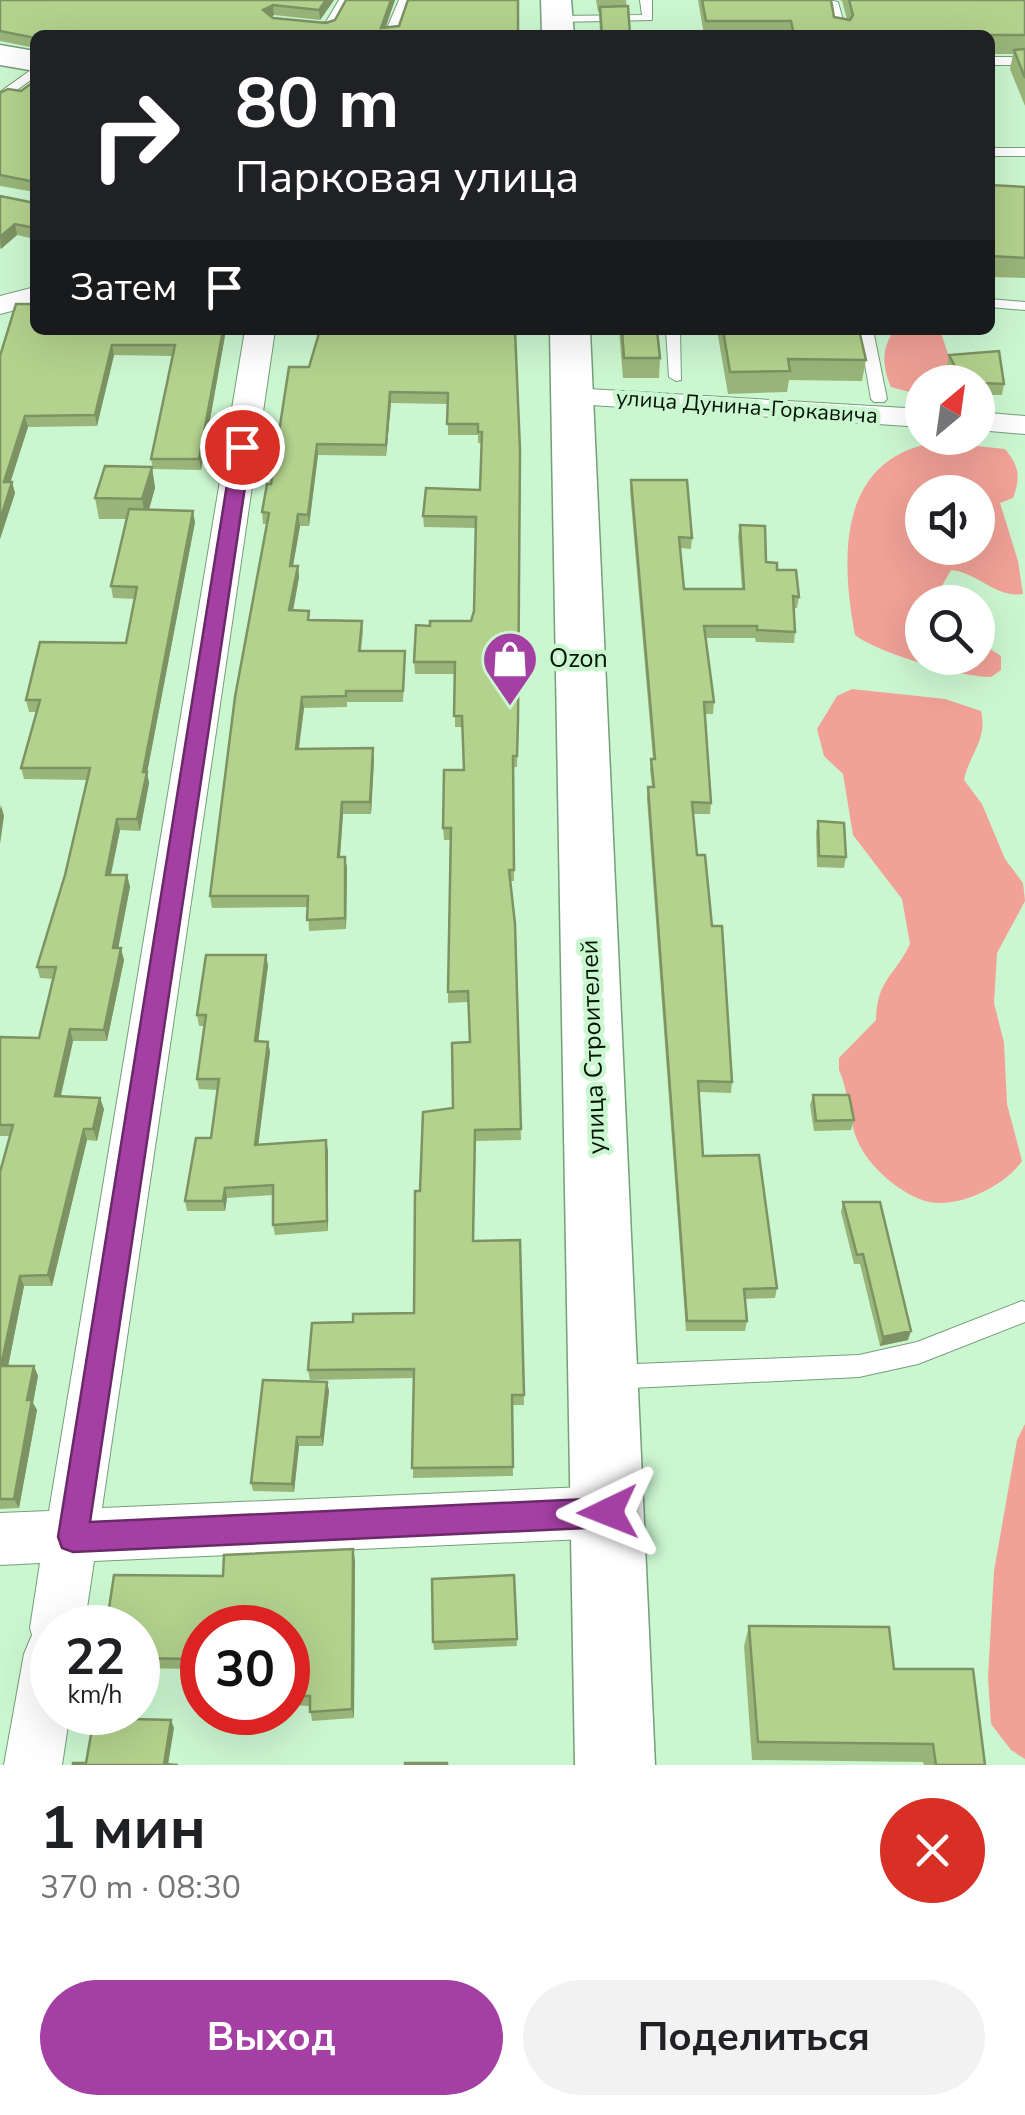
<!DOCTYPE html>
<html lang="ru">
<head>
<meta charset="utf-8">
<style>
	body { margin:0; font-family:"Nunito Sans",sans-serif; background:#f2f2f2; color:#202124; height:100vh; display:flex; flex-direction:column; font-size:38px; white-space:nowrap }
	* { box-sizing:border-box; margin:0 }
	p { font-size:32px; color:#757577 }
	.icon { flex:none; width:55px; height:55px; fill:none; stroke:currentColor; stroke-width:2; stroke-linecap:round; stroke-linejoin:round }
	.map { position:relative; height:1765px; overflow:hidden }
	.sheet { display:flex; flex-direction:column; background:#fff; flex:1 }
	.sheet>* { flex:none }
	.guide { position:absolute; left:30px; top:30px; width:965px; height:305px; border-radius:15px; box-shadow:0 10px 40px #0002; background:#202124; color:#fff; overflow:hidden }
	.needle { width:65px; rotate:29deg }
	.fabs { position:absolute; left:905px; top:365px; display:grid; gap:20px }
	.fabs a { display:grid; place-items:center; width:90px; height:90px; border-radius:50%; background:#fff; box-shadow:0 10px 40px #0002; font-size:50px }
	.speed { position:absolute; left:30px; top:1605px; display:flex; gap:20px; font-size:50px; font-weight:700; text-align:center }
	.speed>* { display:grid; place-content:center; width:130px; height:130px; border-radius:50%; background:#fff; box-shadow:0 10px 40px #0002; line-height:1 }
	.speed small { font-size:25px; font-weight:400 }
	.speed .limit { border:15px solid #d22; background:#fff; color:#111 }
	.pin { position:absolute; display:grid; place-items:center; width:85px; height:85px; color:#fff; margin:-42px; border:5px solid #fff; border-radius:50%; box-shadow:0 2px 10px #0007 }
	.me { position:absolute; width:110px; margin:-55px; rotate:268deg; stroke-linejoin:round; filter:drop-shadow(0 0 8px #0008) }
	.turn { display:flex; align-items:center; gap:35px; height:210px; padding:0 40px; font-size:45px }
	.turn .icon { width:130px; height:130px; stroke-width:2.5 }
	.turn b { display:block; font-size:70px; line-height:85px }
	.then { display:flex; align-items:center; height:95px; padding:0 40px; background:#0003; gap:20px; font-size:38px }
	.round { display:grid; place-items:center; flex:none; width:105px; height:105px; border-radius:52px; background:#f2f2f2 }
	.overview { display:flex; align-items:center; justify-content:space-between; height:170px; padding:0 40px }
	h1 { font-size:60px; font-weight:700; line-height:75px }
	.action { display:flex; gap:20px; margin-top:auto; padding:20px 40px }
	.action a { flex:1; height:115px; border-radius:60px; background:#a43fa3; color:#fff; font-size:40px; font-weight:700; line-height:115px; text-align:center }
	.action a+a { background:#f2f2f2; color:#202124 }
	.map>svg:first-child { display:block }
</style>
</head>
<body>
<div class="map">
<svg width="1025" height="1765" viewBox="0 0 1025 1765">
	<rect width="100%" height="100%" fill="#cbf7d0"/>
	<path fill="#f1a196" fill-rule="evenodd" d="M895 330 941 333 951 363 946 365 949 372 946 379 922 382V391L917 394 891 387C882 367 881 347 895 330Z
		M939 442 1005 449C1019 466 1021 477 1013 498L1000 503 1018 561 1023 594C995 598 979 573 951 570L942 586V602H922V658H978V641L1001 656V670L991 677C960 677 878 653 855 635 840 555 838 456 939 442ZM922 492H978V548H922Z
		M852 689 945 699 981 711C988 740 969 754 964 780L982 804 1005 859 1023 883 1025 901 997 953 994 1003 1004 1043 1007 1104 1022 1161C1005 1186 957 1210 925 1201 900 1193 872 1169 860 1146 848 1123 850 1094 839 1070V1058L876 1020C877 979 895 976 910 944L902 899 853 835 843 774 824 756 817 729 837 696Z
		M1025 1424V1759L1011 1750 991 1724 988 1677 994 1571 1017 1440Z"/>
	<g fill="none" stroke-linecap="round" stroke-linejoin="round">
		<g stroke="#759e7a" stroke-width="2">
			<path id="lane" d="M339 0H351L334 27 307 30V26L326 22Z
				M399 0H411L396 35H384Z
				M640 0H652V20L557 22 551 19 557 16 642 15Z
				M828 0 838 2 847 35H835Z
				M990 57H1025V65H990Z
				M35 67V77L0 102V92Z
				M990 148H1025V156H990Z
				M990 299 1025 302V310L990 307Z
				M666 330H680L681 380 676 381 669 377Z
				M859 330H873L887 399 884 402H874L871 399Z
				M1022 1301 1025 1302V1322L918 1364 859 1377 611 1389 602 1385 599 1377 602 1369 611 1365 859 1355 917 1342Z"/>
		</g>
		<g stroke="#759e7a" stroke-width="2">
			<path id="street" d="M35 287V305L0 314V296Z
				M245 330H275L102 1508 607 1486 626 1494 633 1512 626 1530 607 1538 94 1561 84 1628H52V1712H70L62 1765H4L24 1654 32 1635 30 1628 40 1563 0 1565V1513L49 1511Z
				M572 388 922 409V427L561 403 557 397 561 391Z
				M978 412 1025 416V434L978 430Z"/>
		</g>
		<g stroke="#759e7a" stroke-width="3">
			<path id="secondary" d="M541 0H571L574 35H542Z
				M0 45 35 51V71L0 65Z
				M550 330H590L655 1765H575Z"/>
		</g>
		<use href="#lane" fill="#fff" fill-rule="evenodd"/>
		<use href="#street" fill="#fff" fill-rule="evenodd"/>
		<use href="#secondary" fill="#fff" fill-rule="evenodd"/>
	</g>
	<path fill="#9ab579" d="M0 0H334L320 20 274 15 271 17 326 23 395 0 385 27 35 35V48L0 41Z
		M596 0H626L630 35H600L599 12H598Z
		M698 0H831L834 17 847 19 842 1 839 0H1025V106L1010 69 1013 54H990V35H704Z
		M35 81V192L0 186V93L21 91Z
		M990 185 1025 187V278L990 277Z
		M0 196 35 203V239L17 235 0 249Z
		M226 330 201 470 153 469 151 459 172 356 114 355 97 426 28 427 10 482H12L15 493 0 539V356Z
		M515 330 518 732 517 767H513L514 881H511L515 924 521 1140 476 1141 473 1241 520 1240 524 1405H512L513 1476 413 1478 414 1378 310 1380 308 1370 353 1322 414 1313 420 1191 453 1108 470 1042 468 1002 448 1003V992L450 840H444L443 828 464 770 462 727H455V674H415L414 662 430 626 471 621 474 611 476 528 424 527 423 516 480 490 482 443H478V435H448V404L391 403 386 456 318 455 309 526H300L293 566H298L299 577 293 610 310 620 362 621 363 632 361 651H405L403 702H347V707L304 708 299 749 374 760 371 814H343L340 857H345L347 868 346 929 309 931 308 907 212 908 210 896 267 524H263L262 512 309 367Z
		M619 330H657L660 358 659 378H623Z
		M717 330H859L866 360 862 381 789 380 787 392 728 394Z
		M949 355 1004 384 1002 395H978V382H956L947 365Z
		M152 467 155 488 149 509 195 522 147 773 149 783 140 831 120 830 111 875H127L130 887 118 948 124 960 107 1041H73L61 1096 104 1109 97 1141 87 1140 52 1286H24L8 1366H34L38 1376 33 1403 37 1410 19 1508 0 1509V1172L10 1136H0V1037L39 1038 53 979 40 978 37 967 65 875 87 780 24 779 21 768 37 712H29L26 700 126 643 135 599 113 598 111 586 126 519H99L95 498Z
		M631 480 692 538 691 549 680 548 684 589H742L738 536 740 525 766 562 777 570 799 597 797 608H793L795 632 794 643 756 642 755 638H706L714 702 713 714H705L711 803 710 814H693L697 855 712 926 732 1082 731 1093 699 1092 703 1156 777 1288 775 1298 745 1299 747 1321 745 1331H686L647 799 648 787H652L650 770 651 759H653L630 491Z
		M818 821 846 857 844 868 817 867 816 832Z
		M268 965 258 1041 268 1042 270 1052 258 1145 328 1150V1231L275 1235 273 1225V1195L227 1198 225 1211H187L185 1201 211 1138 218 1090 199 1089 197 1079 205 1026H199L197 1015Z
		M813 1095 854 1120 851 1130 814 1131 810 1105Z
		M843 1202 908 1340 880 1346 860 1264H854L841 1212Z
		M327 1382 329 1391 323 1446H299L294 1492 253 1491 251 1483Z
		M355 1560 354 1718 312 1721 310 1706 288 1705V1628H202V1704H191L188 1695 191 1669 138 1668V1628L223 1576Z
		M514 1575 517 1646 434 1650 433 1642Z
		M749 1626 894 1669 985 1765H924L923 1762 752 1760 744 1646Z"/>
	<path fill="#7d9363" d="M326 0H334L320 20 319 10Z
		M391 0H395L383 35 381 28Z
		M273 5 274 15 264 21 263 10Z
		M15 224 17 235 1 249 0 237Z
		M223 330H226L201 470 199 459Z
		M112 345 114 355 97 426 95 415Z
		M390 392 391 403 386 456V445Z
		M25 416 28 427 7 493 4 482Z
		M317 444 318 455 309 526 308 515Z
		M152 467 155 488 146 520 142 499Z
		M12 482 15 493 0 539V520Z
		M193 511 195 522 147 773 149 783 140 831 137 819 143 772Z
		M298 514 300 526 291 577 290 566Z
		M298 566 299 577 291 622 289 610Z
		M302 697 304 708 297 760 296 749Z
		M373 748 374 760 371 814 370 802Z
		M342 802 343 814 339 869 338 857Z
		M1 805 4 816 0 844V810Z
		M117 819 120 830 108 887 106 875Z
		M345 857 347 868 346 929 345 918Z
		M127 875 130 887 116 960 113 948Z
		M121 948 124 960 107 1041 104 1030Z
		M266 955 268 965 257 1052 255 1041Z
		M70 1029 73 1041 58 1107 55 1096Z
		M268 1042 270 1052 257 1155 255 1145Z
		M100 1098 104 1109 97 1141 93 1129Z
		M84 1129 87 1140 52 1286 48 1275Z
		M326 1140 328 1150V1231L327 1221Z
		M225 1188 227 1198 225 1211 223 1201Z
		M20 1276 24 1286 6 1377 1 1366Z
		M911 1331 908 1340 880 1346 883 1337Z
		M34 1366 38 1376 33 1403 37 1410 19 1508 14 1499 27 1400Z
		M327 1382 329 1391 323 1446 321 1437Z
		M297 1437 299 1446 294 1492 292 1484Z
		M353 1549 355 1560 354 1718 352 1709Z
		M171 1720 174 1728 168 1765 164 1764Z"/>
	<path fill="#b3d28d" stroke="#7d9363" stroke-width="2.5" d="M0 0H326L319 10 273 5 263 10 273 18 326 23 335 20 346 0H391L381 28 399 26 408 0H518V35H35V38L0 31Z
		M702 0H831L834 17 850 20 853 15 849 0H1025V35H794L791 21H706Z
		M628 6 630 35H602L600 7Z
		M1025 49V78L1014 50Z
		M35 81V182L0 175V93L8 89 21 91Z
		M990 185 1025 187V258L990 256Z
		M0 196 35 203V228L15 224 0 237Z
		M16 304H35V330H223L199 459H151L175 345H112L95 415 25 416 4 482H12L0 520V356Z
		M320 330H515L520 450 518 721 517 756H513L514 870H509L515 924 521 1129 475 1130 473 1241 520 1240 524 1395H512L513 1467 412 1468 414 1369 308 1370 312 1323 353 1322V1314L414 1313 415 1191H420L423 1112 453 1108 452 1043 470 1042 468 991 448 992 451 828H443L444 770H464L462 716H454L455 662H414L416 625 430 626V621H471L474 611 476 517 423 516 426 488 480 490 482 432H478V424H447L448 393 390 392 386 445 317 444 308 515 298 514 290 566H298L289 610 309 611 308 620 362 621 359 651H405L403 691H346V696L302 697 296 749 373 748 370 802H342L338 857H345V918L307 920 308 896H210L235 697 269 513 262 512 267 484H271L289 367H309Z
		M622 330H657L660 358H624Z
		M723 330H859L866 360 788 359 790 371 730 372Z
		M999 351 1004 384 963 382 949 355Z
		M105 466 152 467 142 499 95 498Z
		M631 480H687L692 538 679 537 684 589H744L740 525 765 526 766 562 777 563V570H796L799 597 793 596 795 632 757 630V626H704L714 702H704L711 803 692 802 697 855H705L712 926H722L732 1082 698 1081 703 1156 759 1155 777 1288 744 1289 747 1321H687L648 787H654L651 759H655Z
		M129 509 193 511 143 772H147L137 819H117L106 875H127L113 948H121L104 1030 70 1029 55 1096 100 1098 93 1129H84L48 1275 20 1276 1 1366H34L27 1400H32L14 1499H0V1172L13 1125H0V1037L39 1038 56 967H37L65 875 90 768H21L40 700H26L40 642 126 643 137 587 111 586Z
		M818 821 844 823 846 857 819 856Z
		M206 955H266L255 1041 268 1042 255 1145 326 1140 327 1221 273 1225V1185L225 1188 223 1201H185L196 1138H211L219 1079H197L206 1015H197Z
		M813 1095H849L854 1120 816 1121Z
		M843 1202H880L911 1331 883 1337 863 1254 857 1255Z
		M263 1380 327 1382 321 1437H297L292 1484 251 1483Z
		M353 1549 352 1709 310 1712V1696H288V1628H202V1695H188L192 1659 138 1658V1628H106L114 1575 223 1576 224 1555Z
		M514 1575 517 1639 433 1642 432 1579Z
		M749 1626 889 1627 894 1669H973L985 1765H936L933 1744 758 1742Z
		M94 1718 171 1720 164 1764 178 1765H73V1763H86Z
		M405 1763H447V1765H405Z"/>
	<path fill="#a43fa3" stroke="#6b296a" stroke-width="2.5" d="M242 441 251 447 90 1522 608 1498 618 1502 622 1512 618 1523 608 1527 73 1552 62 1548 58 1537 233 447Z"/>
	<defs>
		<g id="shop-pin" transform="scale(2.875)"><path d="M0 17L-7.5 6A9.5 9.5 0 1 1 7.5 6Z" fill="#a43fa3" stroke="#cbf7d0"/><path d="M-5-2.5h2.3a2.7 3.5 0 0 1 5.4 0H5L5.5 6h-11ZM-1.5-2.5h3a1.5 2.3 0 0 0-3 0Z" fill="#fff"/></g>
	</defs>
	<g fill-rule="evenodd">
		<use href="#shop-pin" x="510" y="659"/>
	</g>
	<g text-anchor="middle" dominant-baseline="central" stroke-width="9" stroke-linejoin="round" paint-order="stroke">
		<g font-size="22" fill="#051407" stroke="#cbf7d0">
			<text transform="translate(747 407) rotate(4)">улица Дунина-Горкавича</text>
		</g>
		<g font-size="25" fill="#051407" stroke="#cbf7d0" text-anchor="start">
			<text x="549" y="659">Ozon</text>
		</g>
		<g font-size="25" fill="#051407" stroke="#cbf7d0">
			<text transform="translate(593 1047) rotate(-92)">улица Строителей</text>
		</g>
	</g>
</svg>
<div class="fabs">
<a><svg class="needle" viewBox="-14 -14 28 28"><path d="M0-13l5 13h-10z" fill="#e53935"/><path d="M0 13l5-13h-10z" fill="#757577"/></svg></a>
<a><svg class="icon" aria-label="sound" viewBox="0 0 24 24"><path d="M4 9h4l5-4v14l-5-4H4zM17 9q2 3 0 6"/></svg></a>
<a><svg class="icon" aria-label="search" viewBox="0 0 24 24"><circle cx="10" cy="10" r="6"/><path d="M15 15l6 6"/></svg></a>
</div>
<div class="speed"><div>22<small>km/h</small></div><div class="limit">30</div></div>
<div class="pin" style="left:242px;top:447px;background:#d93025"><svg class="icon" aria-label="arrive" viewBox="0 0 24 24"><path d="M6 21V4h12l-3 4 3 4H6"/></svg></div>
<svg class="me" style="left:608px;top:1512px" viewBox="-20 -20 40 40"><path d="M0-17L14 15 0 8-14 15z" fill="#a43fa3" stroke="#fff" stroke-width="4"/></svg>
<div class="guide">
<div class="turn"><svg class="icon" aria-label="right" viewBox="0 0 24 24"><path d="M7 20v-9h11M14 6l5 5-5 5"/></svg><div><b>80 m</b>Парковая улица</div></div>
<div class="then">Затем<svg class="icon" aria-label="arrive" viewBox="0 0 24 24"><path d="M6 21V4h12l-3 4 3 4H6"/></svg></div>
</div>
</div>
<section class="sheet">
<div class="overview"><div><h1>1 мин</h1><p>370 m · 08:30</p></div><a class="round" style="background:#d93025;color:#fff"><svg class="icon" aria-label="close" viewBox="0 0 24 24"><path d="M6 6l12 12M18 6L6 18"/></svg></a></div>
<div class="action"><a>Выход</a><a>Поделиться</a></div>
</section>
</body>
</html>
